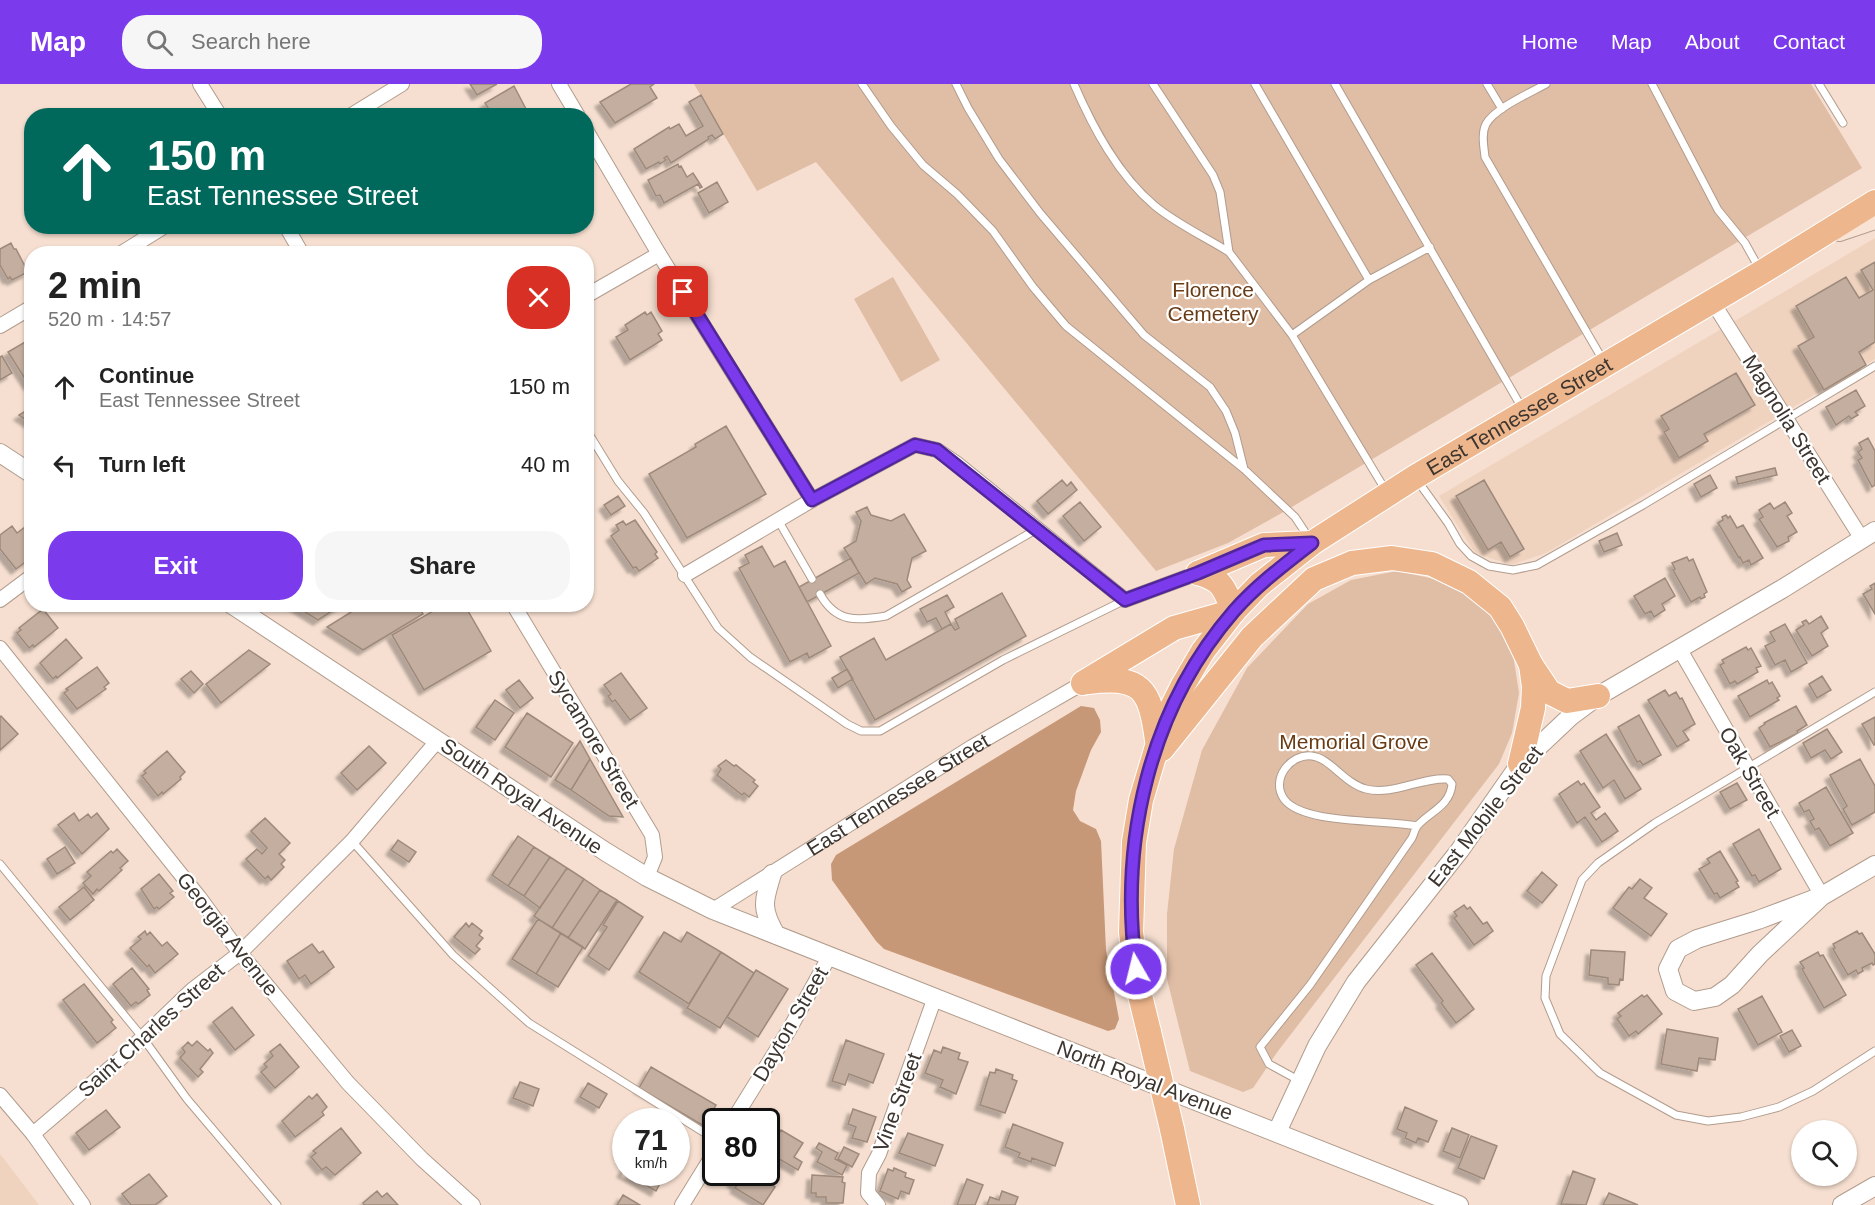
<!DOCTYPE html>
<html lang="en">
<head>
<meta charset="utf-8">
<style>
	body { margin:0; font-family:Arial,sans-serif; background:#f6f6f6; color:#222; height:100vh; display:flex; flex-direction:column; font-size:22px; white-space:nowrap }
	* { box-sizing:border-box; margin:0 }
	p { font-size:20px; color:#767676 }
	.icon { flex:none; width:33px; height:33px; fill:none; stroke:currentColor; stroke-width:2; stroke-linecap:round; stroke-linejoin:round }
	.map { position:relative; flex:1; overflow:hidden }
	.panel { position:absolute; left:24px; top:162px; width:570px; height:366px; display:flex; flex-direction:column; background:#fff; border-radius:24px; box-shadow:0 2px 4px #0004 }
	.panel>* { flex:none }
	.banner { position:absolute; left:24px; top:24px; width:570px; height:126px; border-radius:24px; box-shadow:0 2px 4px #0004; background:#00695c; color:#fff; overflow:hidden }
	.fabs { position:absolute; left:1791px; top:1036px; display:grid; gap:12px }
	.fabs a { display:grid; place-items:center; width:66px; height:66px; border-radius:50%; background:#fff; box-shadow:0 2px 4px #0004; font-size:30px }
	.speed { position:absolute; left:612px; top:1024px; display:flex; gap:12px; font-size:30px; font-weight:700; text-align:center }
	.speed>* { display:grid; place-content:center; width:78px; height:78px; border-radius:50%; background:#fff; box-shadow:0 2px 4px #0004; line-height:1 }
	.speed small { font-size:15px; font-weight:400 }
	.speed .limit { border:3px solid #111; border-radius:9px; background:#fff; color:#111 }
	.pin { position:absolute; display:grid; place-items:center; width:51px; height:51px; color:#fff; margin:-26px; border-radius:12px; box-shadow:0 3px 9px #0006 }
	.me { position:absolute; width:66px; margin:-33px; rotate:352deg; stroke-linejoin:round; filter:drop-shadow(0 0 4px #0008) }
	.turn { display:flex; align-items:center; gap:21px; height:126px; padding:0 24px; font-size:27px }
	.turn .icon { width:78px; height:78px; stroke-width:2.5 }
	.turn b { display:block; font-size:42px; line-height:51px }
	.round { display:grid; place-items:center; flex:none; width:63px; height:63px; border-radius:24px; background:#f6f6f6 }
	.summary { display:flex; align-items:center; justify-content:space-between; height:102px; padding:0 24px }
	h1 { font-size:36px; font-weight:800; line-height:45px }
	.action { display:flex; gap:12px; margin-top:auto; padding:12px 24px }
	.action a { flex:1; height:69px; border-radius:24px; background:#7c3aed; color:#fff; font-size:24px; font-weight:800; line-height:69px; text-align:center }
	.action a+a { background:#f6f6f6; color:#222 }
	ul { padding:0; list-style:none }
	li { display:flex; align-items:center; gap:18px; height:78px; padding:0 24px }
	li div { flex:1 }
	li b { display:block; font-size:22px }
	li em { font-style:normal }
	header { display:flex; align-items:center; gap:36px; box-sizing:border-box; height:84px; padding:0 30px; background:#7c3aed; color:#fff }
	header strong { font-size:28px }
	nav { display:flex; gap:33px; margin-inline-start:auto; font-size:21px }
	.search { width:420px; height:54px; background:#f6f6f6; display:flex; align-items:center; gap:15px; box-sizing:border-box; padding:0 21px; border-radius:24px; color:#767676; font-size:22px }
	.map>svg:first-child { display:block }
</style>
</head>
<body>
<header>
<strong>Map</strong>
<div class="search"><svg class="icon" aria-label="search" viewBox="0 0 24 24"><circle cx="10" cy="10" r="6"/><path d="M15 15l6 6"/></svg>Search here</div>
<nav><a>Home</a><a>Map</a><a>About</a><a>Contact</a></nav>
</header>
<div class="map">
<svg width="1875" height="1121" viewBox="0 0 1875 1121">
	<defs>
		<filter id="shadow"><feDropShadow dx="-5" dy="5" stdDeviation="1.5" flood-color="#0004"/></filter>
	</defs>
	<rect width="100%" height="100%" fill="#f6dfd0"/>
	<path fill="#efd3bf" d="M1875 154V275L1546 469 1511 481 1475 469 1439 412Z
		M0 1070 14 1088 39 1121H0Z"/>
	<path fill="#e0bda5" d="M694 0H1811L1862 84 1280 430 1228 459 1156 487 816 78 757 107Z
		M893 193 940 276 901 298 854 215Z
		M1397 487 1449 498 1490 529 1512 564 1519 609 1512 649 1499 680 1278 967 1253 1004 1243 1008 1190 987 1167 895V830L1174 765 1202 666 1247 584 1308 520 1351 496Z"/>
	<path fill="#c79877" d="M1081 622 1094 624 1100 636 1101 648 1091 666 1076 707 1073 726 1080 737 1096 745 1101 757 1106 866 1119 935 1115 945 1108 947 884 865 876 857 832 796 831 780 836 771Z"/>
	<path fill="#c4ae9f" stroke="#9e8a7b" stroke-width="1.5" filter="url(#shadow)" d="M470 0H497L477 11Z
		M631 0H654L650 3 657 14 615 39 600 18Z
		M514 2 526 25 516 32H493L485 19Z
		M701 11 723 50 715 55 712 51 708 53 709 55 671 79 667 72 664 74 666 76 660 80 659 78 646 85 634 65 669 43 670 45 679 40 686 52 703 42 689 18Z
		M678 80 679 83 681 82 687 93 693 89 702 103 700 104 698 100 664 119 660 111 656 112 648 96Z
		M717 98 728 118 709 129 698 109Z
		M11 159 14 165H16L28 188 12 196 10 193 8 195 0 181V165Z
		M1875 178V258L1859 268 1866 281 1824 306 1798 262 1814 253 1796 222 1846 193 1859 214 1873 206 1861 186Z
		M645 228 647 231 651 228 662 247 658 250 662 256 630 276 616 253 628 246 625 241Z
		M32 254V300L29 301 8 268Z
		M2 272 12 289 0 296V273Z
		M1736 289 1755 321 1704 350 1708 357 1679 374 1664 348 1669 345 1661 332Z
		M1856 306 1865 322 1855 328 1858 331 1851 335 1849 332 1836 341 1826 323Z
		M32 323V340L19 331Z
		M726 342 766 410 687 454 649 390 696 363 695 360Z
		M1868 354 1875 367V401L1872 403 1858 376 1862 374 1858 368 1862 365 1859 359Z
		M1775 384 1777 391 1738 400 1736 393Z
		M1710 391 1717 404 1701 413 1694 400Z
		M1062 396 1067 402 1071 398 1077 406 1048 430 1037 417Z
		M1484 396 1524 465 1510 473 1501 458 1488 466 1456 412Z
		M618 412 625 422 611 431 604 421Z
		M1080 418 1101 443 1084 457 1063 432Z
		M1785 418 1792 429 1787 432 1797 448 1788 453 1789 457 1777 463 1759 435 1763 433 1759 426 1770 419 1774 425Z
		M867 423 871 431 891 437 904 430 926 467 912 474 907 496 911 503 902 508 897 500 875 494 866 500 844 464 856 457 861 437 856 428Z
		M1726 431 1728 434 1730 432 1737 444 1743 441 1763 474 1751 481 1749 476 1743 479 1740 473 1739 474 1718 439 1723 436 1722 433Z
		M635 436 657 468 655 470 658 474 639 487 636 483 633 484 611 452 619 446 616 441 623 437 626 441Z
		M32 438V462L29 464 32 473 16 485 0 465V451L12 442 17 449Z
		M1617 449 1622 461 1604 468 1599 457Z
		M762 462 774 483 785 477 831 562 809 574 807 569 790 578 739 484 749 479 745 471Z
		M1687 473 1689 477 1693 475 1707 508 1704 510 1705 513 1701 515 1700 513 1691 518 1673 486 1675 485 1672 479Z
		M851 474 859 489 807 518 799 503Z
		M1665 494 1675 512 1662 520 1665 526 1654 533 1651 527 1645 530 1634 512Z
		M1875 499V530L1863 510 1872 505 1870 502Z
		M1002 509 1026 552 875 636 840 573 874 554 886 576 951 540 955 546 959 544 955 535Z
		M947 511 954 523 945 528 951 540 942 545 936 534 927 538 920 525Z
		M292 520H343L318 536Z
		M364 520H417L423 530 363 566 327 543Z
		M445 520H464L491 567 424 606 392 551Z
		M43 525 58 544 34 563 33 561 29 564 17 549 21 546 19 544Z
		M1821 532 1828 544 1821 549 1828 562 1812 572 1796 546 1804 541 1802 538 1806 536 1809 540Z
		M1785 540 1807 579 1791 588 1785 576 1775 581 1765 562 1775 557 1770 548Z
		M66 555 82 574 57 594 56 592 53 595 40 579Z
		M1746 563 1748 566 1751 564 1761 582 1756 584 1758 588 1737 600 1735 597 1730 600 1720 581 1724 579 1722 576Z
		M249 566 270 580 221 619 206 600Z
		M97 583 109 599 104 603 106 605 77 625 64 609 68 606 66 605Z
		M847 585 853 595 838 604 832 594Z
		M191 587 203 600 194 609 181 595Z
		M621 589 647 624 630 636 615 616 612 618 608 612 611 610 604 601Z
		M1822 592 1831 606 1817 614 1809 600Z
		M519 596 533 614 520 624 506 606Z
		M1767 596 1769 600 1772 598 1780 612 1777 614 1779 616 1750 633 1738 612Z
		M1665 606 1669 612 1676 608 1680 615 1682 614 1695 640 1683 647 1689 656 1677 663 1648 616Z
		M495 616 514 629 495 656 476 643Z
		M1796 622 1807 641 1797 647 1798 649 1770 663 1759 644 1765 640 1764 639Z
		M527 629 573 659 551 693 505 663Z
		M1639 631 1661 671 1643 681 1640 677 1637 678 1618 643Z
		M1 632 18 650 0 666V633Z
		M1875 633V660L1874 661 1862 640Z
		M1827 645 1842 668 1831 675 1825 666 1811 674 1803 659Z
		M1606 650 1641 705 1625 715 1614 696 1603 704 1580 667Z
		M580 657 590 675 571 706 555 696Z
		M369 662 386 679 357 706 341 689Z
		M167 667 185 688 180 693 181 695 163 710 162 708 158 712 142 692 146 689 144 687Z
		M590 675 623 733 609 732 571 706Z
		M1860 675 1875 702V728L1852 741 1843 725 1847 722 1830 691Z
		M726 676 734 682 736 681 755 696 753 698 758 702 749 713 744 709 742 711 717 691 721 685 718 682Z
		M1578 697 1581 701 1584 699 1600 723 1591 729 1596 736 1605 729 1618 747 1602 758 1585 733 1577 739 1559 710Z
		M1737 699 1747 716 1730 725 1720 708Z
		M1826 703 1853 749 1830 762 1819 744 1815 746 1810 737 1814 735 1809 726 1804 728 1799 719Z
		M74 729 79 737 88 730 91 734 97 729 109 745 82 770 58 741Z
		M265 734 290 759 279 770 285 776 281 780 284 783 271 796 268 792 265 795 246 775 257 765 262 770 267 764 251 747Z
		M1759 745 1781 785 1759 798 1755 791 1752 792 1733 760Z
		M518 752 534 763 508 802 492 791Z
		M398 756 416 768 409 778 391 766Z
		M65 763 75 779 57 790 47 775Z
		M534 763 550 773 524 812 508 802Z
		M117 765 128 777 120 784 122 786 99 807 97 805 93 810 83 799 91 792 87 788 111 767 113 769Z
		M1720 767 1738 797 1736 798 1739 803 1720 814 1717 809 1714 810 1699 785 1710 779 1707 775Z
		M550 773 567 784 540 824 524 812Z
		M567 784 584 795 552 844 534 832Z
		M1542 788 1557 801 1542 819 1527 807Z
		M159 790 173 807 170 809 174 813 159 825 157 823 154 825 141 805Z
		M584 795 600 806 568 854 552 844Z
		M1640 795 1652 804 1644 814 1667 830 1651 852 1613 824 1629 803 1632 805Z
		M84 803 94 816 70 836 59 823Z
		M600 806 617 816 585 865 568 854Z
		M618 817 643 833 609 886 588 872 607 843 603 841Z
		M1464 821 1467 825 1470 823 1483 840 1487 838 1493 847 1474 861 1454 834 1457 832 1454 828Z
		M538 835 561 849 536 890 512 875Z
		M466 839 469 843 472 839 482 847 479 851 483 854 476 862 480 865 475 870 454 853Z
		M145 847 147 851 150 848 162 862 167 858 178 870 155 889 149 881 147 883 130 864 141 855 138 853Z
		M1857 847 1859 850 1862 849 1875 870V880L1873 881 1872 879 1862 884 1863 887 1858 890 1856 886 1848 891 1833 865 1835 864 1833 860Z
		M664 848 681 858 687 848 721 868 689 920 639 888Z
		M561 849 583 863 558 903 536 890Z
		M312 860 319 869 323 867 334 883 311 900 305 891 299 895 287 877Z
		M1591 866 1625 868 1623 896 1620 895 1619 901 1608 900V894L1589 891Z
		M721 868 754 889 720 944 687 924Z
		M1818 868 1820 872 1823 871 1846 911 1824 924 1802 885 1804 884 1800 878Z
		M1432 869 1474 925 1456 939 1441 919 1443 917 1416 881Z
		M132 884 149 905 147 906 150 911 138 920 136 918 131 922 113 900Z
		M756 886 788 905 758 953 727 933Z
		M84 900 113 936 111 938 116 944 97 959 63 916Z
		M1642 911 1644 913 1647 911 1662 930 1638 950 1636 947 1629 952 1617 935 1621 932 1618 929Z
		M1762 912 1782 948 1758 961 1738 925Z
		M232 923 254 951 235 966 213 938Z
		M1667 945 1718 954 1715 976 1699 974 1697 987 1661 980Z
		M1792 946 1801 962 1789 968 1780 952Z
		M846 956 884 970 873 999 849 990 845 1001 832 997Z
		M197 957 208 967 210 965 213 969 200 985 203 988 198 993 180 974 185 968 182 964 188 958 192 962Z
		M280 960 299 983 275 1004 261 988 267 983 264 980 273 972 270 968Z
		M943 963 960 969 958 975 968 978 956 1010 940 1003 943 996 925 989 934 966 941 969Z
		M651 983 716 1021 704 1042 639 1004Z
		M996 985 1013 991 1012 995 1017 997 1005 1029 980 1021 990 988 995 989Z
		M520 998 539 1005 533 1022 513 1014Z
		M588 999 607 1010 599 1024 580 1013Z
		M317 1010 327 1023 322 1028 324 1031 295 1053 282 1037 309 1012 312 1015Z
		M1405 1023 1437 1037 1428 1058 1418 1054 1416 1059 1405 1054 1407 1049 1397 1045Z
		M853 1025 876 1033 867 1058 852 1054 856 1043 848 1040Z
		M106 1026 120 1043 89 1066 76 1049Z
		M1013 1040 1063 1059 1055 1082 1032 1074 1031 1078 1018 1073 1020 1069 1005 1063Z
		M676 1041 684 1045 681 1050 685 1052 679 1063 676 1061Z
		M341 1044 361 1069 335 1091 326 1083 322 1086 311 1073 316 1069 313 1067Z
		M1452 1044 1469 1051 1460 1074 1443 1067Z
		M781 1046 803 1059 794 1073 802 1078 798 1086 767 1068Z
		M908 1049 943 1061 935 1082 899 1069Z
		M1471 1052 1497 1062 1484 1095 1458 1084Z
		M819 1059 838 1069 835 1075 847 1081 842 1091 817 1078 822 1068 816 1064Z
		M844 1063 859 1070 852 1083 838 1075Z
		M626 1083V1089L665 1090 656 1107 622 1088Z
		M766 1083 778 1090 771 1100 775 1103 763 1121 735 1104 737 1101 732 1098 738 1089H766Z
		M894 1084 906 1089 905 1093 914 1096 909 1110 901 1107 898 1115 880 1107 888 1085 893 1087Z
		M1573 1087 1595 1095 1586 1121 1561 1120Z
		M149 1090 167 1112 155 1121H131L122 1110Z
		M812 1091 843 1093 842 1098 845 1099 843 1119H826V1113H816V1109H811Z
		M967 1095 983 1101 975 1121H957Z
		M377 1107 382 1113 387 1109 398 1121H364L363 1119Z
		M1002 1107 1018 1113 1015 1121H987L990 1113 999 1116Z
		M1609 1109 1638 1121H1603Z
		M623 1111 640 1121H617Z"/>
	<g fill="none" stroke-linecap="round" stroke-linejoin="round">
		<g stroke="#b19c8d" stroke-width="9">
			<path id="service" d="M862 0 891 42 923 81 957 110 993 147 1033 203 1066 242 1244 385 1295 433 1309 454
				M956 0 968 24 999 75 1040 129 1144 251 1210 303 1226 327 1235 349 1244 385
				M1074 0C1093 44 1118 91 1155 122 1177 140 1205 153 1229 168
				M1153 0 1213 91 1220 108 1229 168 1292 251 1386 407
				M1255 0 1369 196
				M1335 0 1522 324
				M1487 0 1502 25
				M1546 0C1530 9 1495 24 1486 40 1481 50 1484 63 1485 73L1604 278
				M1652 0 1718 126 1745 159 1760 186
				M1819 0 1843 39
				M1292 251 1369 196 1430 163
				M586 345 618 397 644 429 718 544 750 573 847 640 861 647H880L1003 576 1125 516
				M1417 396 1448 439 1460 460 1471 472 1489 482 1513 486 1537 481 1643 421 1875 282
				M778 436 812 495
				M820 510C836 539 857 537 886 532L1037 445
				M1875 608 1655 739 1598 779 1582 796 1546 892 1545 914 1560 950 1600 989 1676 1031 1708 1037 1741 1033 1779 1023 1813 1007 1875 967
				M352 757 453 871 529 939 716 1056
				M0 780 143 954 187 1015 277 1121
				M1300 997 1269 980 1260 963 1310 901 1412 754C1414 750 1415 744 1418 741 1431 727 1450 722 1452 700L1448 695C1421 693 1393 712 1366 705 1345 700 1330 674 1312 672 1291 669 1270 695 1284 715 1303 741 1385 735 1417 742"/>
		</g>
		<g stroke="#b19c8d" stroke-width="16">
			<g id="minor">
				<path d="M200 0 220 32"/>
				<path d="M559 0 578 32"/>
				<path d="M350 32 402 0"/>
				<path d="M586 46 659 170 812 416"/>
				<path d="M286 142 302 170"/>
				<path d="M120 170 165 142"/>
				<path d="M586 212 659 170"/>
				<path d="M1712 217 1862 455"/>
				<path d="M0 242 32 223"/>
				<path d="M685 491 812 416 915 361 937 366 956 379 1125 516 1198 489"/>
				<path d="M0 516 32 492"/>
				<path d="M513 520 652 751 655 773 647 793"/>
				<path d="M0 564 199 813 240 869 348 999 422 1075 473 1121"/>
				<path d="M1679 564 1822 812"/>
				<path id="s1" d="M713 826 972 663 1083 599"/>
				<path d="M0 1011 33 1050 83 1121"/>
				<path d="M732 1038 789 946 829 873"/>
				<path d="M33 1050 117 978 192 906 240 869 352 757 438 656"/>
				<path d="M682 1121 716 1066"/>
				<path d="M878 1121 868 1109 869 1089 879 1070 935 913"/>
			</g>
		</g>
		<g stroke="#b19c8d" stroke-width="20">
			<path id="tertiary" d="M0 369 32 390
				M231 520 606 768 647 793 713 826 1459 1121
				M772 790C763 818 761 825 776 851
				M1822 812 1760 870 1732 901 1715 913 1694 917 1675 907 1668 885 1678 865 1697 855 1758 836 1822 812 1875 781
				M1277 1048 1317 962 1356 898 1460 766 1520 680 1571 632 1598 612 1782 505 1875 447
				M1842 1121 1875 1102"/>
		</g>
		<g stroke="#b19c8d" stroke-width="22">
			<path id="secondary" d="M1839 147 1875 135"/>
		</g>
		<g stroke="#fff" stroke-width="26">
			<g id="trunk">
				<path d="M1198 489 1264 461 1312 459"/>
				<path d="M1198 489C1225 497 1223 504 1234 527"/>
				<path d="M1531 581 1549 608 1567 617 1598 612"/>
				<path d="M1088 598C1142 591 1150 605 1157 656"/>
				<path d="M1083 599 1174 544 1234 527"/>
				<path d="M1162 665 1252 553 1314 495 1352 479 1392 474 1432 480 1469 498 1500 523 1512 542 1531 581 1534 603 1533 624 1520 680"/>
				<path id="s2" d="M1149 948 1138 903 1131 848 1134 758 1141 716 1164 639 1183 601 1203 567 1234 527 1259 501 1312 459 1415 393 1762 188 1875 118"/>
				<path d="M1172 1045 1188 1121"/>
			</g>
		</g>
		<use href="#service" stroke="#fff" stroke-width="7"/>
		<use href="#minor" stroke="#fff" stroke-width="14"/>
		<use href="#tertiary" stroke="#fff" stroke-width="18"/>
		<use href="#secondary" stroke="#f8e3d4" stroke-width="20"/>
		<use href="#trunk" stroke="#eeb68c" stroke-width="24"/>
		<g stroke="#fff" stroke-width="26" stroke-linecap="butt">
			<path id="trunk-bridge" d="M1149 948 1172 1045"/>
		</g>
		<use href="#trunk-bridge" stroke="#eeb68c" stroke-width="24"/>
	</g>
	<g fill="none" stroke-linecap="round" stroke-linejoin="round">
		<g stroke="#51269a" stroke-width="15">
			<path id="route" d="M683 208 812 416 915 361 937 366 1125 516 1198 489 1264 461 1312 459C1285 480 1257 501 1234 527 1149 625 1119 758 1136 885"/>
		</g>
		<use href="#route" stroke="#7c3aed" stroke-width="10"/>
	</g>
	<g text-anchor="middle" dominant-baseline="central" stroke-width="4.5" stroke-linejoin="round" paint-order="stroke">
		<g font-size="21" fill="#693b15" stroke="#fff">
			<text x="1213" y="205">Florence<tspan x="1213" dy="24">Cemetery</tspan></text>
			<text x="1354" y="657">Memorial Grove</text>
		</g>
		<g font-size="21" fill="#3d352f" stroke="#fff">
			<text stroke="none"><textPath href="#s2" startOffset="794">East Tennessee Street</textPath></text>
			<text transform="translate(1787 335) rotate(58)">Magnolia Street</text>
			<text transform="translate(594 655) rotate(59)">Sycamore Street</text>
			<text transform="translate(1750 688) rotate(60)">Oak Street</text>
			<text stroke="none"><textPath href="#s1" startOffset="218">East Tennessee Street</textPath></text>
			<text transform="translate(522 712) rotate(34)">South Royal Avenue</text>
			<text transform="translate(1485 732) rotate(-52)">East Mobile Street</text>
			<text transform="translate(228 850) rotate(52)">Georgia Avenue</text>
			<text transform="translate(790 940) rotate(-60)">Dayton Street</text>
			<text transform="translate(151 946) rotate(-42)">Saint Charles Street</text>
			<text transform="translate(1145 996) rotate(21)">North Royal Avenue</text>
			<text transform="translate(897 1018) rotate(-70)">Vine Street</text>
		</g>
	</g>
</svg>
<div class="fabs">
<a><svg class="icon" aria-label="search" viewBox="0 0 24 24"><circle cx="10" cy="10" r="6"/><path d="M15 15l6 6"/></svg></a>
</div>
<div class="speed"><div>71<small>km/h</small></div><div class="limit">80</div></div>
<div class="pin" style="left:683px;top:208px;background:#d93025"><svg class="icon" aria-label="arrive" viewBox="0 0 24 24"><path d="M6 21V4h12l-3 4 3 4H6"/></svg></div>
<svg class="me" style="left:1136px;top:885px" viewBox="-20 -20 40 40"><circle r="17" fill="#7c3aed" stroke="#fff" stroke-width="3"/><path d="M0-11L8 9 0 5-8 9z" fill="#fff"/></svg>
<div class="banner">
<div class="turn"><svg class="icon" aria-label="ahead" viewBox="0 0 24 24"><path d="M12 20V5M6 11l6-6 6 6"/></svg><div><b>150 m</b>East Tennessee Street</div></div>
</div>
<section class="panel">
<div class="summary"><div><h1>2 min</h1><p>520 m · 14:57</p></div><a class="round" style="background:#d93025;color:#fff"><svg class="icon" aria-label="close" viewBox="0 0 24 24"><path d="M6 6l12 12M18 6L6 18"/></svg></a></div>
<ul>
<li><svg class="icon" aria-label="ahead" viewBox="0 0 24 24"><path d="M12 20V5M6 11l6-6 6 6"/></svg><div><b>Continue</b><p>East Tennessee Street</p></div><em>150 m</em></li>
<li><svg class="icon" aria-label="left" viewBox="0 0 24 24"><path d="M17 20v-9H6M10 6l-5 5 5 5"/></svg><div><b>Turn left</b></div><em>40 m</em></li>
</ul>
<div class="action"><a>Exit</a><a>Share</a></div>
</section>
</div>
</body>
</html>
